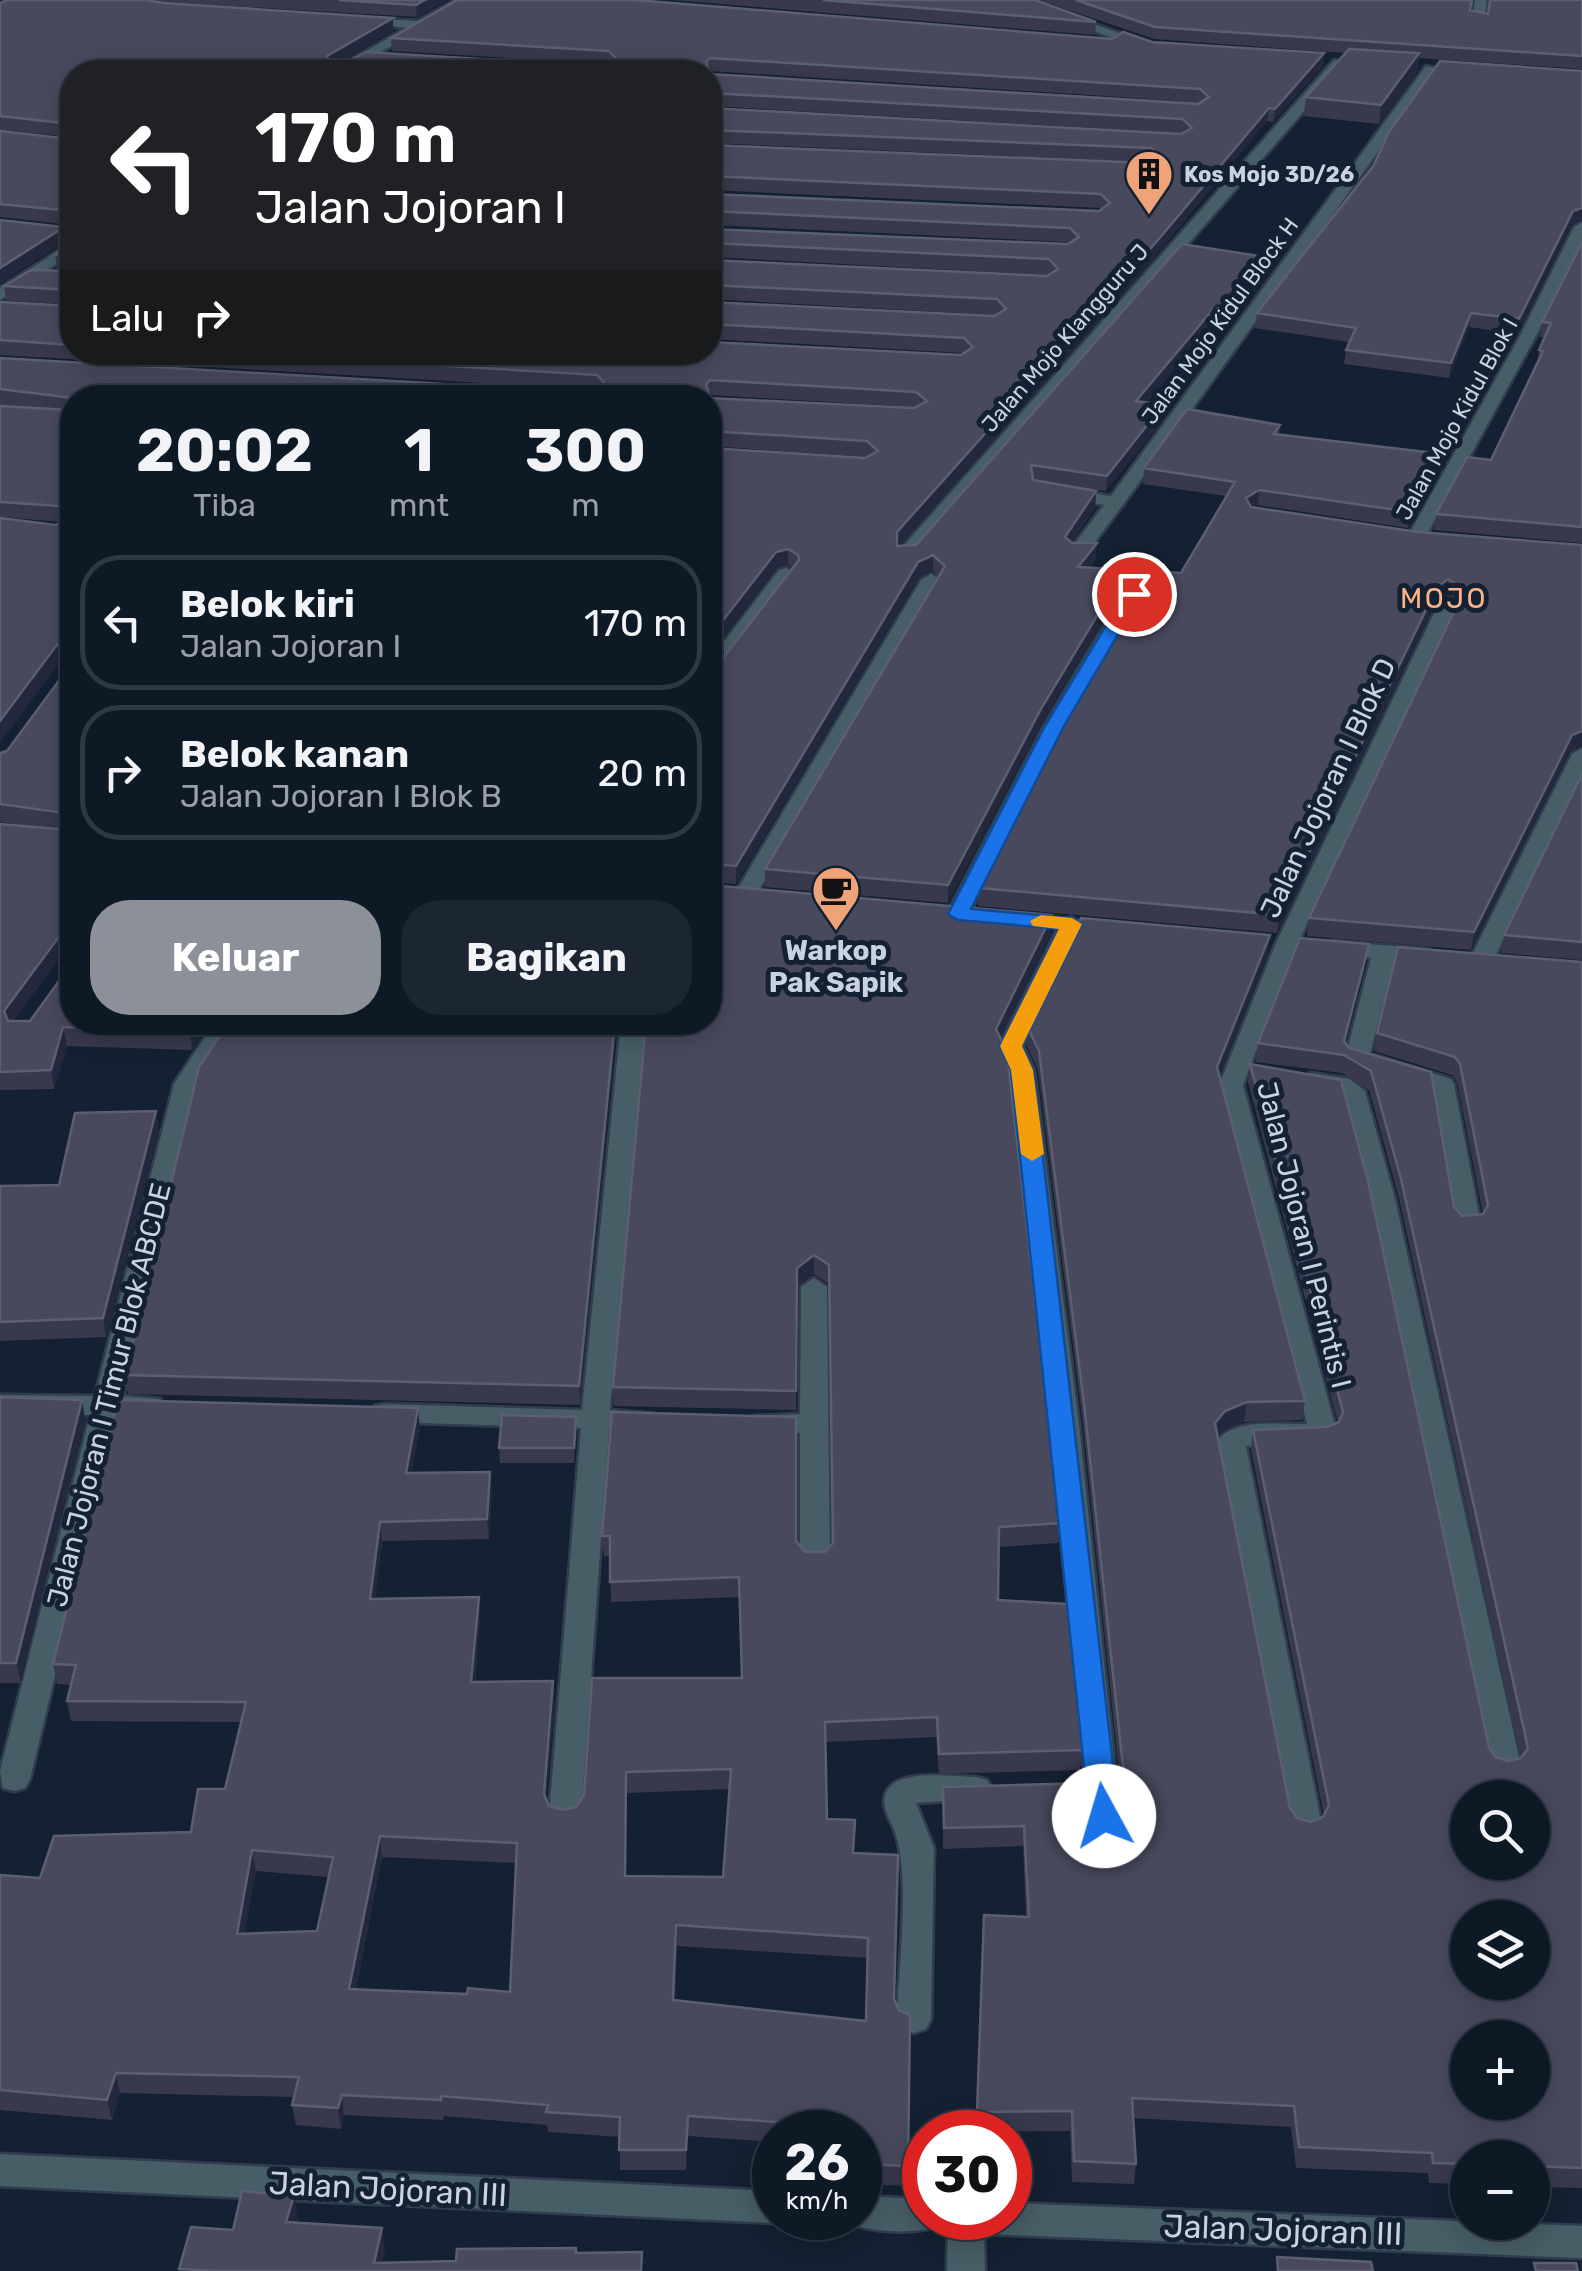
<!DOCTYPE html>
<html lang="id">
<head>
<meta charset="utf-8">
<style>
	body { margin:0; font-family:Rubik,sans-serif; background:#1c2632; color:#f1f3f6; height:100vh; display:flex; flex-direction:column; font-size:38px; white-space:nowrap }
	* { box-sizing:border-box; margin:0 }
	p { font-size:32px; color:#9ba0a7 }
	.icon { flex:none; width:55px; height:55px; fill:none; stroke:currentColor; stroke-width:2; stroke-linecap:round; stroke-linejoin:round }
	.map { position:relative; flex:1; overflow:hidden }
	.drawer { position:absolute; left:60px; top:385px; width:662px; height:650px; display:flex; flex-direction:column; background:#0e1926; border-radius:40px; box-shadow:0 5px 25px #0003,0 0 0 2px #2e3843 }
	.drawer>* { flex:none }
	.guide { position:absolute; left:60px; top:60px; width:662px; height:305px; border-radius:40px; box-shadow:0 5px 25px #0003,0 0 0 2px #2e3843; background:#202124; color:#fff; overflow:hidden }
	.controls { position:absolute; left:1450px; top:1780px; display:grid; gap:20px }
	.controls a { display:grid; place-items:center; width:100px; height:100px; border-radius:50%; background:#0e1926; box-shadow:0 5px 25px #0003,0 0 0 2px #2e3843; font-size:50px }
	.speed { position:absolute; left:752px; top:2110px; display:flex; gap:20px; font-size:50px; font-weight:700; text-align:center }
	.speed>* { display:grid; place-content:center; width:130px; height:130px; border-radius:50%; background:#0e1926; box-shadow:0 5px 25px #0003,0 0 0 2px #2e3843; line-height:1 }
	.speed small { font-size:25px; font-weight:400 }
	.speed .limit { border:15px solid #d22; background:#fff; color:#111 }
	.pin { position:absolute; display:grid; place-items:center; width:85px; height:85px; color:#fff; margin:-42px; border:5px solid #fff; border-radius:50%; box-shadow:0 2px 10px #0007 }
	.me { position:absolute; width:110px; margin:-55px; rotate:354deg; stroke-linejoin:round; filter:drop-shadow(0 0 8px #0008) }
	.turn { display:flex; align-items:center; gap:35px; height:210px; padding:0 30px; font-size:45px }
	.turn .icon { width:130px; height:130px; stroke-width:2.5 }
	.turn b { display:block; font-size:70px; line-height:85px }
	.then { display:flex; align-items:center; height:95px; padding:0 30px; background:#0003; gap:20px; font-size:38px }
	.eta { display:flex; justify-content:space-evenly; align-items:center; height:170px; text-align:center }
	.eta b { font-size:60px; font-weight:700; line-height:70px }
	.cta { display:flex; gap:20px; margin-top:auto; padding:20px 30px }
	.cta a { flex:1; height:115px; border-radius:40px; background:#8c9099; color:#fff; font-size:40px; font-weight:700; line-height:115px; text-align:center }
	.cta a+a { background:#1c2632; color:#f1f3f6 }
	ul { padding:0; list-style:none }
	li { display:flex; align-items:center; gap:30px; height:135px; margin:0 20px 15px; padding:0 10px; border:5px solid #2e3843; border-radius:40px }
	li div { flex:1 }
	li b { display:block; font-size:38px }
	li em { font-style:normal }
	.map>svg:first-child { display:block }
</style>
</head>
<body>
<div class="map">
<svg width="1582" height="2271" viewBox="0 0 1582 2271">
	<rect width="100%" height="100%" fill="#132132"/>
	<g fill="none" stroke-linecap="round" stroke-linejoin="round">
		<g stroke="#303d4e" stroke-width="5">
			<path id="minor" d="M456 0H472L346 72H330L406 28 355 21 357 18 418 21Z
				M1009 0H1028L1155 46 1143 49Z
				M1475 0H1487L1484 23 1472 20Z
				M1334 60 1346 63 913 559H899V551Z
				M1426 66 1438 69 1122 506 1085 555H1071L1069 551 1104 505 1056 496V488L1111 496Z
				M1582 222V243L1537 334 1425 538 1423 542H1409L1407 538 1521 334 1574 227Z
				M72 242V254L0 300V288Z
				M786 568 796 574 717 677 710 679V660L779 570Z
				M931 574 941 580 756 895 745 902 737 900 734 895 921 580Z
				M1133 588 1143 594 1064 726 969 914 958 921 950 919 947 914 1044 726 1123 594Z
				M1448 599 1458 605 1298 943 1243 1085 1337 1433 1333 1440 1323 1443 1246 1446 1322 1826 1317 1835 1306 1839 1295 1835 1290 1826 1217 1442C1233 1417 1280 1425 1307 1424L1219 1085 1276 943 1438 605Z
				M1582 748V776L1493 961 1481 968 1473 966 1469 961 1572 754Z
				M1071 917 1082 924 1023 1046 1034 1070 1079 1424 1120 1816 1115 1825 1104 1828 1093 1825 1088 1816 1051 1424 1010 1070 999 1046 1060 924Z
				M1333 941 1428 949 1440 956 1428 963 1394 960 1370 1054 1451 1079 1454 1084 1481 1225 1477 1231H1459L1455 1225 1431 1088 1348 1063 1345 1058 1371 958 1325 953 1321 948 1325 943Z
				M215 1022H239L198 1084 123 1396 160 1399 164 1406 160 1413 118 1415 30 1779 25 1788 14 1791 3 1788 0 1771 90 1415 0 1413V1395L95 1396 174 1084Z
				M621 1022H645L610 1410 655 1414 659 1421 655 1428 609 1429 581 1815 576 1824 565 1827 554 1824 549 1815 581 1428 385 1422 375 1420 371 1413 375 1406 385 1404 582 1410Z
				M1311 1073 1350 1079 1365 1091 1395 1199 1521 1766 1516 1775 1505 1778 1494 1775 1489 1766 1369 1199 1342 1095 1302 1085 1299 1080Z
				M814 1278 827 1287 830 1561 825 1568H805L800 1561V1433L755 1430 751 1423 755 1416 800 1414 801 1287Z
				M976 1777 987 1780 992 1789 987 1798 916 1803 934 1848 931 2019 926 2029 914 2033 902 2029 897 2019C898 1969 912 1870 893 1827 886 1813 878 1797 892 1785 909 1770 954 1777 976 1777Z
				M0 2154 775 2191V2218H788L775 2223 0 2186Z
				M860 2196 925 2199V2218H942L938 2226C913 2235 872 2232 847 2223L844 2218H860Z
				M1010 2203 1582 2226V2258L984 2234 985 2271H947L948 2218H1010Z"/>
		</g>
		<use href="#minor" fill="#475e66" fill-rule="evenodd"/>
	</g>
	<path fill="#39394d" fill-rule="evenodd" d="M7 0H448L417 17 149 1 393 31 339 63 577 62 392 51 391 38 1152 42 1324 53 1323 66 1273 122 1267 121 1157 254 899 546 916 545 1272 258 1270 273 1232 325 1214 322 1146 403 1162 421 1106 491 1068 486 1096 491 1095 507 1072 542 1096 559 1089 568 1130 570 1128 586 1120 592 1041 724 948 903 765 887V869L938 576 933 571 918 578 736 884 710 882V665L720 662 793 568 788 565 776 568 710 654V448L865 458 867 457 710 446V398L914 408 916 407 710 395V398H72V1022H210L192 1050 67 1046 54 1089 0 1090V824L54 829 0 822V753L7 751 72 663V656L62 659 0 742V406L42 408 0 405V358L496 387 534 386 0 355V302L72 306V304L6 301 4 286 72 271V352H710L961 355 964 353 710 339V302L994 316 997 315 710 299V260L1047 276 1049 275 710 257V229L1068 244 1070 243 1069 242 710 225V194L1099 211 1101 209 1100 208 710 190V145L1149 163 1150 162 710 143V108L1182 133 710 106V74L1200 102 710 71 72 72V225L0 217V131L70 139 72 137 0 130V3ZM0 517 61 522 56 525ZM72 954V963L30 1021H13L61 956Z
		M672 0H1035L1096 22 1095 35Z
		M1039 0H1472L1471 10 1488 14 1582 0V69L1419 58 1417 72 1379 124 1304 116 1306 97 1345 53 1154 39Z
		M1571 225 1517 334 1469 327 1449 378 1344 364 1346 350 1349 342 1255 328 1257 313Z
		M72 241V270L57 269 55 254Z
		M1582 242V543L1434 530 1436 514 1491 460 1537 363 1539 350 1545 337H1540L1542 322Z
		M1280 425 1279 435 1443 454 1440 470 1408 528 1258 505 1254 507 1418 532 1582 545V747L1569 752 1471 950 1307 936 1309 918 1457 604 1446 596 1435 603 1277 933 978 906 979 888 1141 590 1138 587 1140 571 1181 573 1226 496 1143 484 1144 468Z
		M1582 774V960L1501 953 1504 935Z
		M1051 933 1000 1038 1060 1523 1058 1543 999 1547 998 1600 1082 1750 1080 1770 939 1774 936 1737 826 1742 827 1819 854 1853 894 1999 899 2010 910 2015 908 2186 860 2184V2132H775V2142L688 2136 686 2170H620V2137L548 2132 547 2125 444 2116 443 2120 344 2115 341 2129 296 2125 292 2105 294 2097 120 2093 112 2120 0 2110V1875L40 1878 191 1832 225 1789 241 1722 71 1721 67 1701 71 1685 57 1684 53 1664 420 1428 411 1473 492 1492 489 1539 382 1541 375 1599 480 1617 475 1682 555 1701 546 1800 549 1806 563 1810 576 1807 741 1678 739 1597 611 1602 610 1556H604L602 1536 796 1541 805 1552H825L833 1544 829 1284 814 1274 797 1287 796 1410 614 1406 613 1387ZM729 1789 723 1877 626 1876 627 1793ZM382 1857 516 1863 510 1992 467 1994 356 1989ZM256 1871 328 1877 317 1931 244 1934ZM677 1946 868 1958 866 2021 675 2000Z
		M1268 953 1219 1076 1305 1401 1302 1420 1244 1422 1223 1431 1218 1437 1290 1808 1297 1818 1310 1822 1324 1816 1251 1450 1253 1430 1327 1427 1338 1423 1248 1082 1250 1064 1489 1747 1495 1757 1508 1761 1521 1758 1399 1198 1369 1090 1342 1073 1256 1062 1258 1043 1366 962 1346 1044 1349 1048 1431 1072 1454 1207 1462 1216 1483 1214 1457 1082 1452 1075 1374 1051 1377 1033 1582 962V2188L1532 2187V2158H1468V2184L1429 2183 1428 2173 1296 2168 1291 2127 1133 2118 1136 2164 1134 2184 1072 2182 1070 2131 976 2132 984 1915 1026 1917 1023 1846 943 1849V1787L1091 1806 1105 1811 1118 1808 1122 1801 1083 1424 1038 1070 1027 1046 1028 1028Z
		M616 1032 580 1405 128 1394 125 1375Z
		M156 1111 159 1130 106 1337 0 1341V1186L59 1185Z
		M0 1397 82 1400 85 1420 21 1683H0Z
		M577 1432 574 1463H500L499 1448Z"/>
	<path fill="#23283c" d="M425 0H448L417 17 416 5Z
		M393 18V31L328 69 327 56Z
		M1324 53 1323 66 1273 122 1275 109Z
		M1419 53 1417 72 1379 124 1381 105Z
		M1269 108 1267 121 1157 254 896 549 897 532Z
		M1582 208V221L1571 225 1517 334 1519 319 1573 211Z
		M64 227 66 241 0 284V268Z
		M1272 258 1270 273 1232 325 1233 310Z
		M1215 307 1214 322 1135 416 1136 401Z
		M1471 313 1469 327 1449 378 1451 363Z
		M1163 405 1162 421 1106 491 1107 476Z
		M1443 454 1440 470 1408 528 1410 512Z
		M1259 490 1258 505 1244 514 1246 498Z
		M1096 491 1095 507 1064 553 1065 537Z
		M1097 543 1096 559 1077 583 1078 567Z
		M788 549V565L776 568 710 654V637L776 552Z
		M933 555V571L918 578 736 884V866L918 562Z
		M1130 570 1128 586 1120 592 1041 724 948 903V885L1042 707 1121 576Z
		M1448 579 1446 596 1435 603 1277 933 1279 915 1437 587Z
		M72 639V656L62 659 0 742V721L59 642Z
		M1582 731V747L1569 752 1471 950 1474 932 1572 735Z
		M1052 915 1051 933 996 1048V1029Z
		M71 935 72 953 61 956 7 1030 4 1011 58 938Z
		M1270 935 1268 953 1215 1086 1217 1067Z
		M1369 944 1366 962 1342 1060 1344 1041Z
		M195 1022H210L192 1050 190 1031Z
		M615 1022 616 1032 580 1405 579 1386Z
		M63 1027 67 1046 54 1089 51 1070Z
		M156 1111 159 1130 106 1337 103 1318Z
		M814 1255V1274L797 1287 796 1410 797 1268Z
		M82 1400 85 1420 21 1683 16 1663Z
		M1247 1402 1244 1422 1223 1431 1213 1443 1215 1423 1225 1411Z
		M418 1408 420 1428 408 1493 406 1473Z
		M576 1417 577 1432 574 1463V1448Z
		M490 1472 492 1492 489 1539 487 1519Z
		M380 1522 382 1541 373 1619 370 1599Z
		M479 1597 480 1617 473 1702 471 1682Z
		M553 1681 555 1701 545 1815 544 1794Z
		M626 1772 627 1793 626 1897 625 1876Z
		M380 1836 382 1857 352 2009 349 1989Z
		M252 1850 256 1871 241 1954 237 1934Z
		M676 1925 677 1946 674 2021 673 2000Z
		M116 2073 120 2093 112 2120 107 2100Z
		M342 2095 344 2115 341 2129 338 2108Z
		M688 2116V2136L686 2170V2150Z
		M294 2196 298 2219 290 2245 286 2222Z
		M382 2228 385 2251 380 2271 374 2263Z"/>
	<path fill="#48495d" stroke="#5c5e71" stroke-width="2.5" fill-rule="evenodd" d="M7 0H145L164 3 393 18 327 56 329 63 347 62 366 52 549 63 618 61 609 51 391 38 457 0H636L1112 39 1123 32 1152 42 1324 53 1275 109 1269 108 1158 240 897 532V546L916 545 1182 244 1272 258 1233 310 1215 307 1136 401 1163 405 1107 476 1031 465 1033 480 1096 491 1065 537 1072 543H1097L1078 567 1130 570 1121 576 1042 707 948 885 765 869 945 566 933 555 918 562 736 866 710 864V665L720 662 799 560 798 555 788 549 776 552 710 637V448L865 458 878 451 867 441 710 431V398L914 408 927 401 916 392 710 380 706 384 710 398H73L0 389V358L496 387 606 385 597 375 210 352H710V342L961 355 973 347 964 338 710 324V302L994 316 1006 309 997 299 710 285V260L1047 276 1058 269 1049 259 710 243V229L1068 244 1079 237 1070 228 710 211V194L1099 211 1110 203 1101 194 710 176V145L1149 163 1160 157 1151 148 710 130V108L1181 134 1192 128 1183 119 710 93V74L1198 104 1209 97 1200 89 710 58 706 62 709 72H72V131L71 124 0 116V3Z
		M339 0H425L416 5Z
		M823 0H1035L1096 22Z
		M1076 0H1472L1470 10 1488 14 1490 0H1582V56L1155 27Z
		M1349 49 1419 53 1381 105 1306 97Z
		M1440 61 1582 71V208L1573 211 1519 319 1471 313 1451 363 1346 350 1356 328 1257 313 1374 165 1389 132Z
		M0 131 70 139 72 137V211L0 204Z
		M0 220 64 227 0 268Z
		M72 241V256L55 254Z
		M1582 242V527L1436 514 1467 457 1491 460 1543 351 1539 350 1551 323 1542 322Z
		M31 270 72 271V345L0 340V302L72 306 70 290 4 286Z
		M72 400V814L0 804V753L7 751 72 663V639L59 642 0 721V518L56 525 69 516 59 506 0 502V406L70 410Z
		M1187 409 1280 425 1274 434 1443 454 1410 512 1259 490 1246 498 1251 507 1418 532 1582 545V731L1572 735 1474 932 1309 918 1464 590 1448 579 1437 587 1279 915 979 888 1068 711 1147 580 1140 571 1181 573 1235 482 1144 468Z
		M1582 774V942L1504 935Z
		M72 816V1022H195L190 1031 63 1027 51 1070 0 1072V824L69 830ZM71 935 72 963 30 1021H8L4 1011 58 938Z
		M710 885 1052 915 996 1029 1007 1052 1060 1523 999 1527 998 1600 1068 1604 1082 1750 939 1754 937 1717 825 1722 827 1819 855 1820 853 1853 898 1855 894 1999 899 2010 910 2015 908 2166 860 2164V2132H793L794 2123 688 2116 686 2150H619L620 2117 546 2112 548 2105 441 2096V2100L342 2095 338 2108 292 2105 299 2077 116 2073 107 2100 0 2090V1875L40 1878 54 1836 191 1832 198 1789H225L246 1702 67 1701 76 1665 53 1664 118 1400 418 1408 406 1473 490 1472 487 1519 380 1522 370 1599 479 1597 471 1682 553 1681 544 1794 549 1806 563 1810 576 1807 584 1795 592 1678H742L739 1577 610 1582V1536H602L612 1412 796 1417V1541L805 1552H825L833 1543 829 1265 814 1255 797 1268 796 1391 613 1387 646 1022H710ZM731 1769 723 1877 625 1876 626 1772ZM380 1836 517 1843 510 1992 468 1988 467 1994 349 1989ZM252 1850 333 1857 317 1931 237 1934ZM676 1925 868 1938 866 2021 673 2000Z
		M1081 918 1270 935 1217 1067 1305 1401 1247 1402 1225 1411 1215 1423 1290 1808 1297 1818 1310 1822 1323 1817 1329 1805 1253 1430 1327 1427 1339 1422 1343 1412 1250 1064 1341 1080 1368 1181 1489 1747 1495 1757 1508 1761 1521 1758 1528 1748 1401 1179 1371 1071 1344 1055 1258 1043 1300 938 1369 944 1344 1041 1349 1048 1431 1072 1454 1207 1462 1216 1483 1214 1488 1205 1460 1064 1455 1057 1377 1033 1398 947 1582 962V2168L1532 2166V2158H1468V2164L1433 2163 1432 2153 1299 2147 1294 2106 1132 2098 1136 2164 1074 2161 1072 2111 977 2112 984 1915 1029 1917 1024 1826 944 1828 943 1787 1085 1783 1091 1806 1105 1811 1118 1808 1126 1795 1084 1404 1039 1051 1028 1028ZM1468 1798H1532V1862H1468ZM1468 1918H1532V1982H1468ZM1468 2038H1532V2102H1468Z
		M229 1022H615L579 1386 125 1375 199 1067Z
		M156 1111 103 1318 0 1322V1186L59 1185 75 1113Z
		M0 1397 82 1400 16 1663H0Z
		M502 1415 576 1417 574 1448H499Z
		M242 2191 294 2196 286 2222 382 2228 374 2263 456 2261 457 2249 576 2248V2253L642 2252 641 2271H216L179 2269 191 2227 233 2230Z
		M1277 2257 1371 2262 1373 2271H1278Z
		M1534 2263H1576L1578 2271H1536Z"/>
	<path fill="#1a73e8" stroke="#114b97" stroke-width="2.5" d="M1134 589 1142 594 1064 726 971 909 1072 918 1082 924 1022 1046 1033 1070 1119 1816 1114 1824H1094L1089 1816 1011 1070 1000 1046 1059 929 958 920 948 914 1045 726 1125 594Z"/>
	<path fill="#f59e0b" d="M1041 915 1072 918 1082 924 1022 1046 1033 1070 1044 1154 1032 1161 1021 1154 1011 1070 1000 1046 1059 929 1033 926 1030 921Z"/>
	<defs>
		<g id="building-pin" transform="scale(2.5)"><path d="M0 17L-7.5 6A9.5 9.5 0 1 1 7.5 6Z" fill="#efa378" stroke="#132132"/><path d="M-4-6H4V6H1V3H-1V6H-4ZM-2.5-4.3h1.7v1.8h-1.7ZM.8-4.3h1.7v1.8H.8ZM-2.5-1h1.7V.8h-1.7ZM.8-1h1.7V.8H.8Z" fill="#111"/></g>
		<g id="cafe-pin" transform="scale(2.5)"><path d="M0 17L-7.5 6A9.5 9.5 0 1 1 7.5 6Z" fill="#efa378" stroke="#132132"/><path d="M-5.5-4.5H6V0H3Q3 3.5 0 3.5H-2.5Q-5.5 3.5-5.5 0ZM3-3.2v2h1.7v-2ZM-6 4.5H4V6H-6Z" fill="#111"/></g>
	</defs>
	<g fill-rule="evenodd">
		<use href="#building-pin" x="1149" y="174"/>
		<use href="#cafe-pin" x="836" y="890"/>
	</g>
	<g text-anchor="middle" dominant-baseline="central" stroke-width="10" stroke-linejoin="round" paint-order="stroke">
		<g font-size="22" font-weight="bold" fill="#c9d2de" stroke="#132132" text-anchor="start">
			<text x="1184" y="174">Kos Mojo 3D/26</text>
		</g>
		<g font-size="22" fill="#c9d2de" stroke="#132132">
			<text transform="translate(1220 321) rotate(-54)">Jalan Mojo Kidul Block H</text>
			<text transform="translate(1065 338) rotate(-49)">Jalan Mojo Klangguru J</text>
			<text transform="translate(1457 419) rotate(-61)">Jalan Mojo Kidul Blok I</text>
		</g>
		<g font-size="28" letter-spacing="2.5" fill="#fbb38b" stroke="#132132">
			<text x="1444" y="598">MOJO</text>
		</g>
		<g font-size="28" fill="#c9d2de" stroke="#132132">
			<text transform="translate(1328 788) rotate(-65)">Jalan Jojoran I Blok D</text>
			<text transform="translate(1304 1235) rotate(76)">Jalan Jojoran I Perintis I</text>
			<text transform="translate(109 1395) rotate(-76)">Jalan Jojoran I Timur Blok ABCDE</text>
		</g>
		<g font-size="28" font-weight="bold" fill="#c9d2de" stroke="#132132">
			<text x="836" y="950">Warkop<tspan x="836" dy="32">Pak Sapik</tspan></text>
		</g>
		<g font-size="32" fill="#c9d2de" stroke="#132132">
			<text transform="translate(388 2189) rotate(3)">Jalan Jojoran III</text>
			<text transform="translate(1283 2230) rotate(2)">Jalan Jojoran III</text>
		</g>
	</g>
</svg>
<div class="controls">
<a><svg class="icon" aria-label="search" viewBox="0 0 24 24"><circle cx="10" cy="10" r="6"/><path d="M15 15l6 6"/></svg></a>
<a><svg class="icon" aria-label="layers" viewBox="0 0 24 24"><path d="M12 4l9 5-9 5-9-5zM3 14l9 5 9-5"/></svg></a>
<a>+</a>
<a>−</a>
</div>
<div class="speed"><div>26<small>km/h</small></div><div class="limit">30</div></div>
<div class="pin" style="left:1134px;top:594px;background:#d93025"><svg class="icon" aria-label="arrive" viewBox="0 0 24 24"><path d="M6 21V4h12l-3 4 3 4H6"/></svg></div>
<svg class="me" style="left:1104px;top:1816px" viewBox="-20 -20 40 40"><circle r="19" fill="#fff"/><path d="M0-13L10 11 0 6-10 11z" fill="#1a73e8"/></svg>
<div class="guide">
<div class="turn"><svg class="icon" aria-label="left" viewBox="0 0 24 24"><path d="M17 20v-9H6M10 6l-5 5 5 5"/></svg><div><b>170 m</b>Jalan Jojoran I</div></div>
<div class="then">Lalu<svg class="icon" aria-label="right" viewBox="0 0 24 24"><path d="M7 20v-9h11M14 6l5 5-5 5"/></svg></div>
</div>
<section class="drawer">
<div class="eta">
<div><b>20:02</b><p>Tiba</p></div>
<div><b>1</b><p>mnt</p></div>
<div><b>300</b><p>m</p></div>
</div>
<ul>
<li><svg class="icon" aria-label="left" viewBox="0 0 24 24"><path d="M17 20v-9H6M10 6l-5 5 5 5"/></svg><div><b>Belok kiri</b><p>Jalan Jojoran I</p></div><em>170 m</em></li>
<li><svg class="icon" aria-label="right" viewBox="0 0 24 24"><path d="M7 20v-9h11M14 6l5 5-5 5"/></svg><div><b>Belok kanan</b><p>Jalan Jojoran I Blok B</p></div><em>20 m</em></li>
</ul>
<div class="cta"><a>Keluar</a><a>Bagikan</a></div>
</section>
</div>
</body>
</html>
